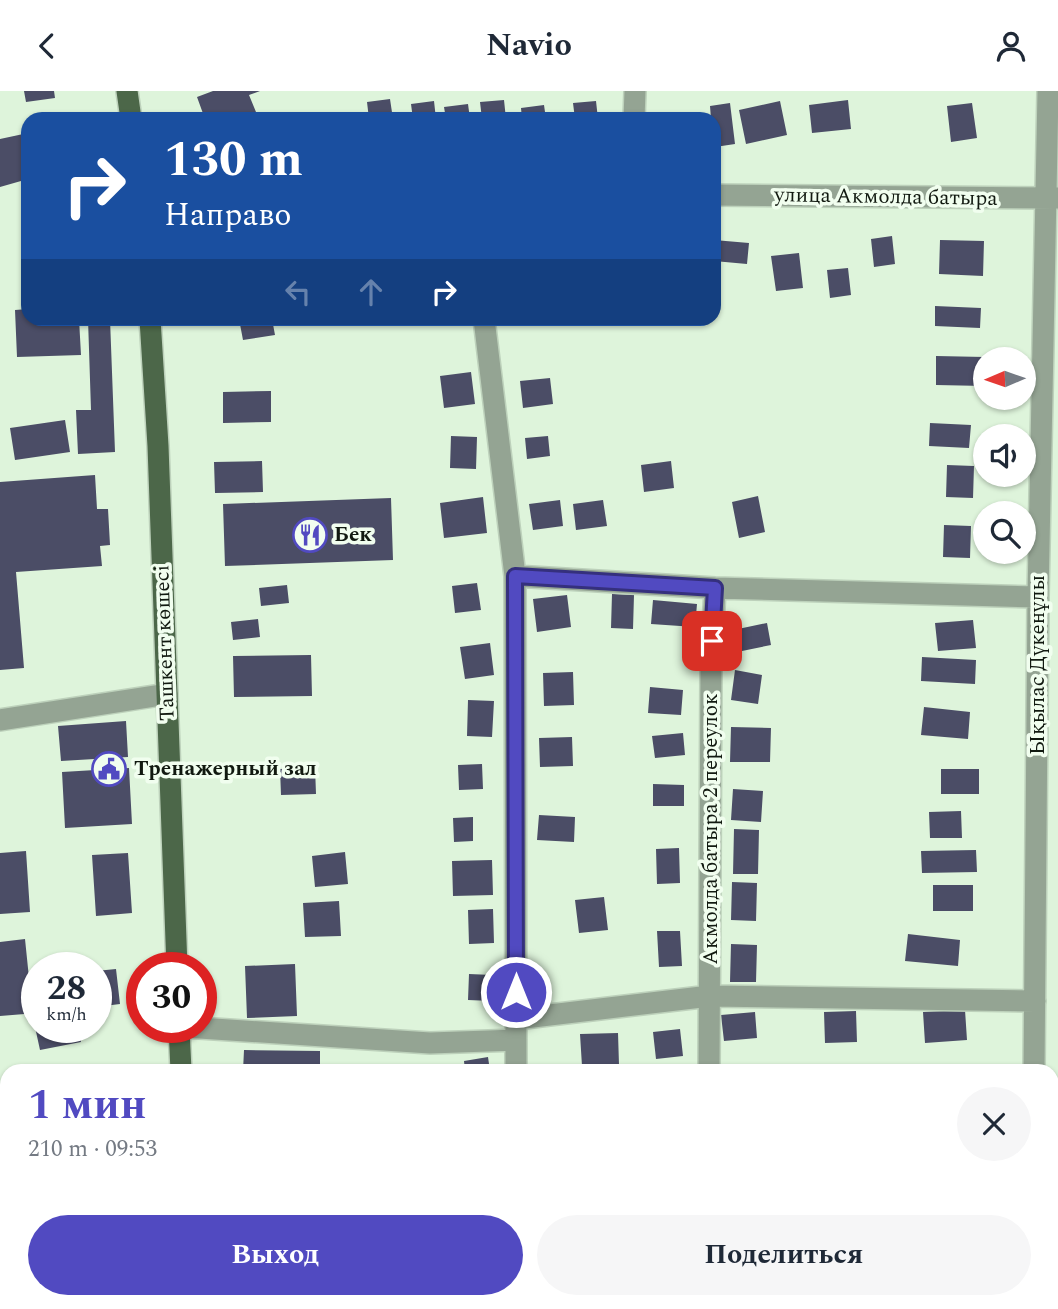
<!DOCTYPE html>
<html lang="ru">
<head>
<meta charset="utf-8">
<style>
	body { margin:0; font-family:Spectral,serif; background:#f6f6f7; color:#1f2937; height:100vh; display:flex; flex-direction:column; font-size:26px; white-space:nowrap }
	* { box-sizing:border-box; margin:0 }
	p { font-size:23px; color:#747a83 }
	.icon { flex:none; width:38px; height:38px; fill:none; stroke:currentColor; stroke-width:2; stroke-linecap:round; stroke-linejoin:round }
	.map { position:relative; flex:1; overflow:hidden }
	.drawer { position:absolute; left:0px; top:973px; width:1059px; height:245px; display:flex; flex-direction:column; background:#fff; border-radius:21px 21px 0 0; box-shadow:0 2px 5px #0004 }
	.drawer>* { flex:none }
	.hud { position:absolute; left:21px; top:21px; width:700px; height:214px; border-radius:21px; box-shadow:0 2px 5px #0004; background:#1a4fa0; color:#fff; overflow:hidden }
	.needle { width:46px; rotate:268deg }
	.fabs { position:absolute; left:973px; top:256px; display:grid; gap:14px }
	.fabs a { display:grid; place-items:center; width:63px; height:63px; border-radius:50%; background:#fff; box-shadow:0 2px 5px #0004; font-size:35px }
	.speed { position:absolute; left:21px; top:861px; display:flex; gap:14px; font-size:35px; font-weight:700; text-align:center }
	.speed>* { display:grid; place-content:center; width:91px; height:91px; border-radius:50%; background:#fff; box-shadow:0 2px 5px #0004; line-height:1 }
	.speed small { font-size:18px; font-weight:400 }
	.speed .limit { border:10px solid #d22; background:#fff; color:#111 }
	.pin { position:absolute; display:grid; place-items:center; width:60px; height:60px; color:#fff; margin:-30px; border-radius:14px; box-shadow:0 4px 10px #0006 }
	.me { position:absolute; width:77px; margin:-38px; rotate:0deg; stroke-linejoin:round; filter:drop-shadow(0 0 5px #0008) }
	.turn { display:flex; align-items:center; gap:24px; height:147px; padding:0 28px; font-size:32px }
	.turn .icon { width:91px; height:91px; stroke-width:2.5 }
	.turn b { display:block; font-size:49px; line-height:60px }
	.lanes { display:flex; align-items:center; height:66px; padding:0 28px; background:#0003; justify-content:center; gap:35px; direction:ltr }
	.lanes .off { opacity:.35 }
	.round { display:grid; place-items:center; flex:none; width:74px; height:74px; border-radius:37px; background:#f6f6f7 }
	.summary { display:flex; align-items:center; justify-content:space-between; height:119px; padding:0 28px }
	h1 { font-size:42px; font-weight:700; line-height:52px; color:#514ac1 }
	.primary-button { display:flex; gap:14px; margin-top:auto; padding:14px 28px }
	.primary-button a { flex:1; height:80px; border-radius:42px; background:#514ac1; color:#fff; font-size:28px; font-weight:700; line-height:80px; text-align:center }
	.primary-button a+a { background:#f6f6f7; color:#1f2937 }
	header { display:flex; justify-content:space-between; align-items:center; height:91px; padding:0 28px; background:#fff; font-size:32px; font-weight:700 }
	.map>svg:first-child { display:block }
</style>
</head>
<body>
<header><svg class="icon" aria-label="back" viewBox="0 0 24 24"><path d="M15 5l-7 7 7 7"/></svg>Navio<svg class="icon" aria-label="person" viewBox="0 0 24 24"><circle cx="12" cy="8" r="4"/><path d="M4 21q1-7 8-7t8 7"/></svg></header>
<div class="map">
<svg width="1058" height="1218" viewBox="0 0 1058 1218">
	<rect width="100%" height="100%" fill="#def4db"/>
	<path fill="#4b4d66" d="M24 0H54L55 7 26 11Z
		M213 0H260L249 4 256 21 248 24 249 28H205L197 6Z
		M390 8 393 28H369L367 11Z
		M504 9 506 28H482L480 11Z
		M848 9 851 38 812 42 809 14Z
		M434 10 436 28H413L411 13Z
		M596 10 598 28H575L573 12Z
		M780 10 787 44 746 53 739 19Z
		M730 12 735 53 715 56 714 28H711L710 15Z
		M972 12 977 47 951 51 947 15Z
		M468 13 470 28H446L444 16Z
		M544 14 546 28H522L521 17Z
		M28 42V88L0 96V48Z
		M892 145 895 173 874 176 871 148Z
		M714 149 749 152 747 173 714 170Z
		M940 149 984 150 983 185 939 183Z
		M799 162 803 197 776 200 771 165Z
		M848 177 851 204 830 207 827 179Z
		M935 215 981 217 980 237 935 235Z
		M28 218V228H79L81 264 17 266 15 219Z
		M88 228H110L115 361 78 363 76 319H91Z
		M239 228H272L275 244 243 249Z
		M936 265 985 266V295L936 294Z
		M471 281 475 313 444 317 440 285Z
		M550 287 553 313 523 317 520 290Z
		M271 300V331L223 332V301Z
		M65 329 70 361 15 369 10 337Z
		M930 332 971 334 969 357 929 355Z
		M451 345 477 346 476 378 450 377Z
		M548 345 550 365 527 368 525 347Z
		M262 370 263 401 215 402 214 371Z
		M671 370 674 397 644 401 641 374Z
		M947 374 974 375 973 407 946 406Z
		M95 384 97 418H108L110 454 100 455 102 475 16 481 24 577 0 579V391Z
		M758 405 765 441 739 447 732 411Z
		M483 406 487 442 444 447 440 412Z
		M391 407 393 469 225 475 223 413Z
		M560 409 563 435 533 439 529 413Z
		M603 409 607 435 576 439 573 413Z
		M944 434 971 435 970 467 943 466Z
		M477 492 481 519 455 522 452 495Z
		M287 494 289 512 261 515 259 497Z
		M612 503 634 504 633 538 611 537Z
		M567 504 571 536 537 541 533 508Z
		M653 509 697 513 695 536 651 533Z
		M258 528 260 546 233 549 231 531Z
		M973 529 976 557 938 560 935 532Z
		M767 532 771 554 742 560 738 538Z
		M490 552 494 584 465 588 460 556Z
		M311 564 312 605 234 606 233 565Z
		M922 566 976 569 975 593 921 590Z
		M735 579 762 584 758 613 731 609Z
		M573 581 574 614 544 615 543 582Z
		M650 596 683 599 681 624 648 622Z
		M468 609 494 610 492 646 467 645Z
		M924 616 970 621 968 648 921 644Z
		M126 630 128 666 61 670 58 635Z
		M731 636 771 637 770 671H730Z
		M683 642 685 664 655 667 652 645Z
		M572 646 573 675 540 676 539 647Z
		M482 673 483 698 459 699 458 674Z
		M315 676 316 703 281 704 280 678Z
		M129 677 132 733 65 737 62 681Z
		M941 678H979V703H941Z
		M653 693 684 694V715H653Z
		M733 698 763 700 761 731 731 729Z
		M961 720 962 747H930L929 721Z
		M539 724 575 726 574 751 537 749Z
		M473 726V750L454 751 453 727Z
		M734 738 759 739 758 783H733Z
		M679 757 680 792 657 793 656 758Z
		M976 759 977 781 922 782 921 760Z
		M26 760 30 821 0 823V762Z
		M345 761 348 793 315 796 312 765Z
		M128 762 132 822 96 825 92 764Z
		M492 769 493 804 453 805 452 770Z
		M732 791 757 792 756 830 731 829Z
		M933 794H973V820H933Z
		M604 806 608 839 579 842 575 809Z
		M339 810 341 845 305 846 303 812Z
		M493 818 494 852 469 853 468 819Z
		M657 840H680L682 875 659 876Z
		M908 843 960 849 958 875 905 870Z
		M25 848 29 887 37 886V922L0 925V851Z
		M731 853 757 854 756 891H730Z
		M295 873 297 925 247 927 245 875Z
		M116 878 120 913 96 916V880Z
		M469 883 492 884V910L468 909Z
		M965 919 967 949 925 952 923 921Z
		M856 920 857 951 825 952 824 921Z
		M755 921 757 947 724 950 721 924Z
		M35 936H78L81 951 40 959Z
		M680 938 683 965 656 968 653 941Z
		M618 942 619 974 582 975 580 943Z
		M244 959 320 960V980H243Z
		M488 966 490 980H465L464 970Z
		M7 1115V1183L0 1184V1117Z
		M115 1211H150L151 1218H116Z
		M240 1211H317V1218H240Z
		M647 1211H693L692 1218H646Z
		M940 1213 941 1218H911V1216Z"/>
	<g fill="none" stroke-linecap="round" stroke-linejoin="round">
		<g stroke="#bdd1bb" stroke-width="24">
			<path id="minor" d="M634 28 635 0
				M714 104 1058 107
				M484 228 515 485 516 980
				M515 485 715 497 1038 506
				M0 629 167 603
				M516 928 710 905 1035 910
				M184 936 430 952 516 949
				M709 980 711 577 715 497
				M1034 980 1038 506 1048 0
				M713 1211V1218
				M1038 1211V1218
				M514 1218V1211"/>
		</g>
		<g stroke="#bdd1bb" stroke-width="24">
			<path id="major" d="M127 0 131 28
				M150 228 158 355 177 877
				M179 936 181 980
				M196 1211 197 1218"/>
		</g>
		<use href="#minor" stroke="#94a493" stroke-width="21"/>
		<use href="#major" stroke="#4c6749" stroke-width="21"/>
	</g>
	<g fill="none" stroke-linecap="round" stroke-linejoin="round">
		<g stroke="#35307d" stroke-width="18">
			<path id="route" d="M516 901 515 485 715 497 712 550"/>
		</g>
		<use href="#route" stroke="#514ac1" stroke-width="12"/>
	</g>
	<defs>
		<g id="restaurant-ring" transform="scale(1.75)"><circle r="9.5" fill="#f1feef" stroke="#514ac1" stroke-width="1.5"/><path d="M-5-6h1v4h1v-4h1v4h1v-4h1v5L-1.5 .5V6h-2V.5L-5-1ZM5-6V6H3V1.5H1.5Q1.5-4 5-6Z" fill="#514ac1"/></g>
		<g id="civic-ring" transform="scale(1.75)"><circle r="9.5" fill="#f1feef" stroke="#514ac1" stroke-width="1.5"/><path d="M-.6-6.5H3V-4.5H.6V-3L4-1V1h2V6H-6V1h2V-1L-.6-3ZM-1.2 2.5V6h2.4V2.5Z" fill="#514ac1"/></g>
	</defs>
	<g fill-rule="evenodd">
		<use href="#restaurant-ring" x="310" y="444"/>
		<use href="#civic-ring" x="109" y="678"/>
	</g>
	<g text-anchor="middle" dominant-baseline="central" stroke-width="7" stroke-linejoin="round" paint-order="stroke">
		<g font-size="21" fill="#111910" stroke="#f1feef">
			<text transform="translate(886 106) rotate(1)">улица Акмолда батыра</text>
			<text transform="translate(165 552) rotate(-92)">Ташкент көшесі</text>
			<text transform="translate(1038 574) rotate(-90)">Ықылас Дүкенұлы</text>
			<text transform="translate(711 738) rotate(-90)">Акмолда батыра 2 переулок</text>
		</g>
		<g font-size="21" font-weight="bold" fill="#111910" stroke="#f1feef" text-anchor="start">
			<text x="334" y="444">Бек</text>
			<text x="134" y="678">Тренажерный зал</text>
		</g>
	</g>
</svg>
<div class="fabs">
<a><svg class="needle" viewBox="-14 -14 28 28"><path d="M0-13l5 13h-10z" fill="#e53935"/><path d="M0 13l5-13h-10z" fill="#747a83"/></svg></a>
<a><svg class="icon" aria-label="sound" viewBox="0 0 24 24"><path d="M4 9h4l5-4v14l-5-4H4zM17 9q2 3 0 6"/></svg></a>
<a><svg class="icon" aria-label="search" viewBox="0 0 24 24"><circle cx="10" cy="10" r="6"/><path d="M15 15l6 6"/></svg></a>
</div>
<div class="speed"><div>28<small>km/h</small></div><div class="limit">30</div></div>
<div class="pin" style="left:712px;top:550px;background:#d93025"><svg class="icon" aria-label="arrive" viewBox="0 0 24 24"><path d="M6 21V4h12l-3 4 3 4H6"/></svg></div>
<svg class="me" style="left:516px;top:901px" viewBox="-20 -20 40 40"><circle r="17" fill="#514ac1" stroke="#fff" stroke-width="3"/><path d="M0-11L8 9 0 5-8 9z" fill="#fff"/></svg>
<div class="hud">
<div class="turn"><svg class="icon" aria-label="right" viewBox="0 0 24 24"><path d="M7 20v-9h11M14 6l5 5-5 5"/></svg><div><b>130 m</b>Направо</div></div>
<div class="lanes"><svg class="icon off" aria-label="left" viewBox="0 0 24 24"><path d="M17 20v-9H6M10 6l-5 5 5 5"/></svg><svg class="icon off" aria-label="ahead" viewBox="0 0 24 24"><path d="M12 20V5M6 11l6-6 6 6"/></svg><svg class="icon" aria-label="right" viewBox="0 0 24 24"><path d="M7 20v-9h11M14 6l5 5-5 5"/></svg></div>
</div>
<section class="drawer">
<div class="summary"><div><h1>1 мин</h1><p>210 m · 09:53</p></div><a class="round"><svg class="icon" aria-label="close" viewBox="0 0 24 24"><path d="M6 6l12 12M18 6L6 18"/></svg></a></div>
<div class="primary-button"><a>Выход</a><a>Поделиться</a></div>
</section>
</div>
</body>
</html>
